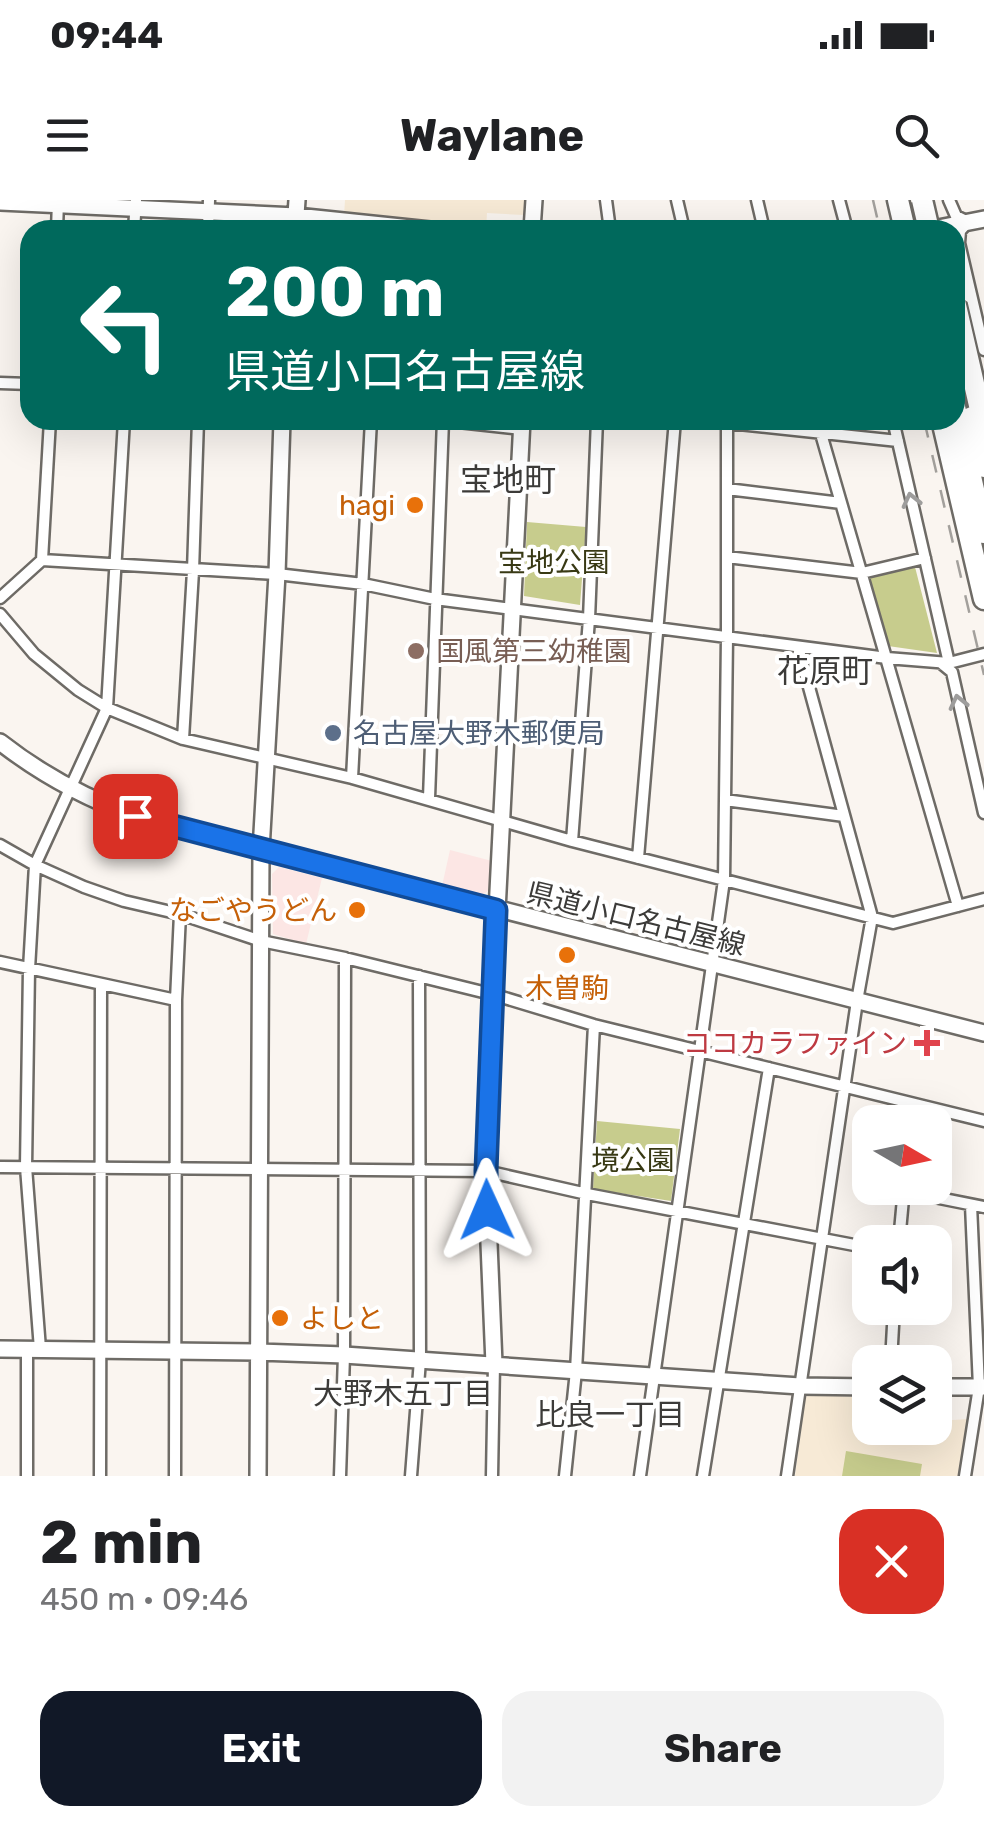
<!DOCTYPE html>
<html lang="en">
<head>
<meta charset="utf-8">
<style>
	body { margin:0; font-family:Rubik,"Noto Sans JP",sans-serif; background:#f2f2f2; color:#202124; height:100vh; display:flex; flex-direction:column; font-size:38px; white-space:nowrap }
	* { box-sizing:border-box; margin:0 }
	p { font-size:32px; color:#757577 }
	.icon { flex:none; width:55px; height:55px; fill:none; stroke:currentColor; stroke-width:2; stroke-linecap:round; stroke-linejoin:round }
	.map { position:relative; height:1276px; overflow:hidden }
	.drawer { display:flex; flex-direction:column; background:#fff; flex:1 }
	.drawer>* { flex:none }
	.guide { position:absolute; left:20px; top:20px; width:945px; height:210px; border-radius:30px; box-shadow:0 10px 40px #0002; background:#00695c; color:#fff; overflow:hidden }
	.needle { width:65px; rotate:99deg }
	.controls { position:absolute; left:852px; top:905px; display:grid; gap:20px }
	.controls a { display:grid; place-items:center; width:100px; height:100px; border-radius:20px; background:#fff; box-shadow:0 10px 40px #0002; font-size:50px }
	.pin { position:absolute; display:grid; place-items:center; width:85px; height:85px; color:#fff; margin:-42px; border-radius:20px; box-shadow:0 5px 15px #0006 }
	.me { position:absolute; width:110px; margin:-55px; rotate:359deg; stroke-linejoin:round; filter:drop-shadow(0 0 8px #0008) }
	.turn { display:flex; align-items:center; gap:35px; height:210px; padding:0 40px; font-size:45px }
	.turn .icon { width:130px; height:130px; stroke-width:2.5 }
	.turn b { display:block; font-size:70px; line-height:85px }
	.round { display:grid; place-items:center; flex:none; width:105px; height:105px; border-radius:30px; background:#f2f2f2 }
	.head { display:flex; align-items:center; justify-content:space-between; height:170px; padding:0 40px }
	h1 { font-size:60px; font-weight:700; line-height:75px }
	.cta { display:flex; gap:20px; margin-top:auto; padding:20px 40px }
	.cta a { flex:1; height:115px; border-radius:30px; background:#111827; color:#fff; font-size:40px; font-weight:700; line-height:115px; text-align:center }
	.cta a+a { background:#f2f2f2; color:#202124 }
	.status { display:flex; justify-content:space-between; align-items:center; height:70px; padding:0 50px; background:#fff; direction:ltr }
	.status svg { height:28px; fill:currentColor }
	header { display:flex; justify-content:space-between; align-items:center; height:130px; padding:0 40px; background:#fff; font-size:45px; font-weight:700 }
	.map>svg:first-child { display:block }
</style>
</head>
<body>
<div class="status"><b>09:44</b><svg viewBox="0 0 49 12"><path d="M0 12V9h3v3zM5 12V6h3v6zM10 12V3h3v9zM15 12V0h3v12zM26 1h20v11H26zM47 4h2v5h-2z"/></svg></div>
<header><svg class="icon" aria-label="menu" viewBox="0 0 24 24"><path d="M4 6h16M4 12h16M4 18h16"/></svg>Waylane<svg class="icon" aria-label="search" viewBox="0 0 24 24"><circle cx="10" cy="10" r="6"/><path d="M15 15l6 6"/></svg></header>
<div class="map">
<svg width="984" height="1276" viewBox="0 0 984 1276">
	<rect width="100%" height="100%" fill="#faf5f0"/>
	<path fill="#fce6e4" d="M450 650 492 661 488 691 482 695 442 686Z
		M279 667 322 678 306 744 273 734 272 674Z"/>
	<path fill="#f7ead6" d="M345 0H525L524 15 487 13 486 30H461L344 16Z
		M810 1194 870 1198V1228H935V1221L969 1219 960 1276H795L805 1198Z"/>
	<path fill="#c7cc8d" d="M527 322 586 327 580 405 524 396Z
		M915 367 937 453 888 446 869 376Z
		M597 921 680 929 671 1001 593 989Z
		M846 1251 922 1264 920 1276H842Z"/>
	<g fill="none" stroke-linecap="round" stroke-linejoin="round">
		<g stroke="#6e6b66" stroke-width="15">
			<path id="street" d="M606 0 610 30
				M677 0 684 30
				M757 0 764 30
				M839 0 847 30
				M949 0 956 16 968 22 960 31 959 43 984 150
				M57 30 58 1
				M134 30 136 0
				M208 30 209 0
				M955 87 972 99
				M0 183 30 184
				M440 220 521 229
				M701 220 898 241
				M817 220 958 706
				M893 220 949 463
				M727 289 841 303
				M727 357 862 373 925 358
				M42 360 50 220
				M0 398 42 360 277 374 363 384 435 399 887 458 949 463 984 454
				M0 414 34 454 78 490 107 508 183 539 352 578 572 641 893 723 984 699
				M941 463 952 472 984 613
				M183 539 193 371 198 220
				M352 578 371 220
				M429 598 443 220
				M725 600 844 616
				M572 641 589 419 597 220
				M0 645 35 665 84 687 124 701 180 714 261 741 345 758 495 795 594 825 984 921
				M638 658 675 220
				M0 762 176 800
				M910 922 912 904
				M0 967 486 971 587 994 870 1048
				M904 991 984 1007
				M899 1042 904 988
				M40 1149 26 967 29 769 35 665 107 508 124 220
				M891 1162 894 1108
				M27 1276V1150
				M100 1276 101 784
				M175 1276 176 800 180 714
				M340 1276 344 1155 345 758
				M411 1276 420 1160 419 776
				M492 1276 494 1164
				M565 1276 576 1171 594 825
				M640 1276 724 680 727 437V220
				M703 1276 769 868
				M787 1276 857 801 872 717 798 447
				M965 1276 979 1187 971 1005"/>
		</g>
		<g stroke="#6e6b66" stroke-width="20">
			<path id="secondary" d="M0 2 296 16 430 30
				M295 30 297 0
				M532 30 534 0
				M928 30 984 19
				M0 542C42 575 85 598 135 616L984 833
				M0 1149 259 1152 344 1155 800 1186 870 1187
				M494 1164 486 971 497 711 522 220
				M935 1187H984
				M258 1276 261 650 277 374 282 220"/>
		</g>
		<g stroke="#6e6b66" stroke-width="25">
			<path id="highway" d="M898 0 905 30
				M955 101 984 227
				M955 207 984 333
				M972 217 984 267
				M942 220 984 399"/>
		</g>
		<use href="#street" stroke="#fff" stroke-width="10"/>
		<use href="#secondary" stroke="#fff" stroke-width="15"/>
		<use href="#highway" stroke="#fff" stroke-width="20"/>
		<path stroke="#a3a09c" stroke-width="2.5" stroke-dasharray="18 18" stroke-linecap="butt" d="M873 0 880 30
			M924 220 984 475"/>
		<g stroke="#6e6b66" stroke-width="25" stroke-linecap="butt">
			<path id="highway-bridge" d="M922 0 929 30"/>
		</g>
		<use href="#highway-bridge" stroke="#fff" stroke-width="20"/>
	</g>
	<defs><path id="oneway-chevron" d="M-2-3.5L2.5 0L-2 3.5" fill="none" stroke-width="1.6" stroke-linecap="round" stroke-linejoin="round" transform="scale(2.5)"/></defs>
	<g stroke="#9e9d9c">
		<use href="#oneway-chevron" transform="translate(911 300) rotate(-103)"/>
		<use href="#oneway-chevron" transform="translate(958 502) rotate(-103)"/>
	</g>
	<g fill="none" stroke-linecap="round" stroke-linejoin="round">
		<g stroke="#114b97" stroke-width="25">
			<path id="route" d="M135 616 496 710 486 971 487 1010"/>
		</g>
		<use href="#route" stroke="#1a73e8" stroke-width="18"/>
	</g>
	<g fill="#e8710a" stroke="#fff" stroke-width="4">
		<circle cx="415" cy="305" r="10"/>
		<circle cx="357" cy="710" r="10"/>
		<circle cx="567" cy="755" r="10"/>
		<circle cx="280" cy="1118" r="10"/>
	</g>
	<circle fill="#8d6e63" stroke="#fff" stroke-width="4" cx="416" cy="451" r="10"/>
	<circle fill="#5c6f8a" stroke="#fff" stroke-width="4" cx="333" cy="533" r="10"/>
	<path fill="#e0444e" stroke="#fff" stroke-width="4" d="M922 828h10v10h10v10h-10v10h-10v-10h-10v-10h10z"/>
	<g text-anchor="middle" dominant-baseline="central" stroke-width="8" stroke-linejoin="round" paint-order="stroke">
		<g font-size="28" fill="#c56008" stroke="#fff" text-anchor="end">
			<text x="395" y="305">hagi</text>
			<text x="337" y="710">なごやうどん</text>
			<text x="567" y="788" text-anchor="middle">木曽駒</text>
			<text x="300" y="1118" text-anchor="start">よしと</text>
		</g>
		<g font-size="28" fill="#383914" stroke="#fff">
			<text x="554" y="362">宝地公園</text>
			<text x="633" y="960">境公園</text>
		</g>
		<g font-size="28" fill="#785e54" stroke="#fff" text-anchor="start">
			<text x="436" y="451">国風第三幼稚園</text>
		</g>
		<g font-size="28" fill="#4e5e75" stroke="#fff" text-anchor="start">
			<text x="353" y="533">名古屋大野木郵便局</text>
		</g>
		<g font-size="28" fill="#3c3b39" stroke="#fff">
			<text transform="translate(636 719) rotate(14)">県道小口名古屋線</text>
		</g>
		<g font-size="28" fill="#be3a42" stroke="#fff" text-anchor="end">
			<text x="907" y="843">ココカラファイン</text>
		</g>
		<g font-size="30" fill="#3c3b39" stroke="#fff">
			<text x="403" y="1194">大野木五丁目</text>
			<text x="610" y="1215">比良一丁目</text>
		</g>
		<g font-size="32" fill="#3c3b39" stroke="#fff">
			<text x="508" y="280">宝地町</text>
			<text x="825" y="471">花原町</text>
		</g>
	</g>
</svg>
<div class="controls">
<a><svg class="needle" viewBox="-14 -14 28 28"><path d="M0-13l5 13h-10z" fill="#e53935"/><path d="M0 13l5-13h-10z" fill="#757577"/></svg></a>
<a><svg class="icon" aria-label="sound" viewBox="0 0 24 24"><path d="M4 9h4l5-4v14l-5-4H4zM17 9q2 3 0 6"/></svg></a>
<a><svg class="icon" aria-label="layers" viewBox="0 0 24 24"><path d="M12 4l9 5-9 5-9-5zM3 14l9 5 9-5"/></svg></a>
</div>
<div class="pin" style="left:135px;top:616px;background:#d93025"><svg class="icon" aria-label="arrive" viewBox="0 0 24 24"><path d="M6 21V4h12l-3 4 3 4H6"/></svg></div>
<svg class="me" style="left:487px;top:1010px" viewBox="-20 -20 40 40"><path d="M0-17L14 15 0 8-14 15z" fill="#1a73e8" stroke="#fff" stroke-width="4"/></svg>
<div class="guide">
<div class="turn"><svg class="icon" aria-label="left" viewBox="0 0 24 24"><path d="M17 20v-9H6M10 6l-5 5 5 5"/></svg><div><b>200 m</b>県道小口名古屋線</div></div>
</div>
</div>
<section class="drawer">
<div class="head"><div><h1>2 min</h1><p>450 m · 09:46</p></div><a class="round" style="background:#d93025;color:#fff"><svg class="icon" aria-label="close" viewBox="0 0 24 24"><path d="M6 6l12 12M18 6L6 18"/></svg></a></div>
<div class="cta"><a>Exit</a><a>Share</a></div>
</section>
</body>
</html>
